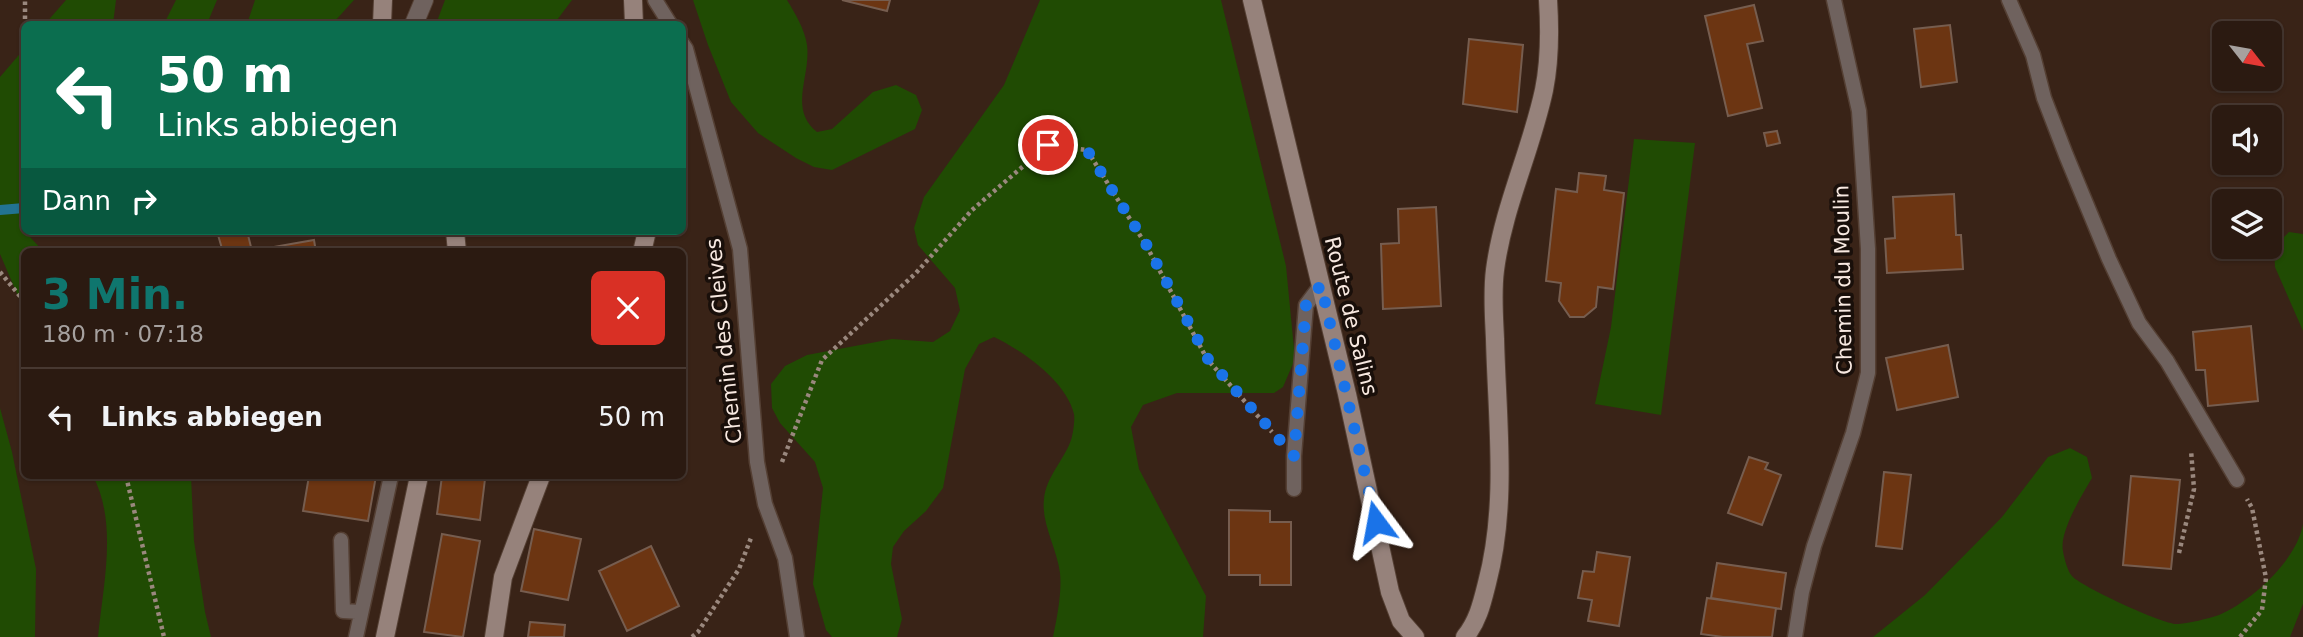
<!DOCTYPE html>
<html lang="de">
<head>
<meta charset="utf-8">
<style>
	body { margin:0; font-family:"DejaVu Sans",sans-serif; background:#33231a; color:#f1f3f6; height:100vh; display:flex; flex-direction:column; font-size:26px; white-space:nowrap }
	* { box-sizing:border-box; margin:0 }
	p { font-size:23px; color:#a6a19f }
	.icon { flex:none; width:38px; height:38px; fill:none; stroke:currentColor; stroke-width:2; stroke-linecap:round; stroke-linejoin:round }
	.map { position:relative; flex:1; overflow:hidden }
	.panel { position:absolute; left:21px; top:248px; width:665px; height:231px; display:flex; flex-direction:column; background:#2b1a11; border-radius:10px; box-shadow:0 2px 5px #0004,0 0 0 2px #473831 }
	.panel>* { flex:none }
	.banner { position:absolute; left:21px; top:21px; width:665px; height:214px; border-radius:10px; box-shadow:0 2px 5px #0004,0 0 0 2px #473831; background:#0b6e4f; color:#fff; overflow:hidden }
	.needle { width:46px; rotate:121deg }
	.controls { position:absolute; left:2212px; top:21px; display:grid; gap:14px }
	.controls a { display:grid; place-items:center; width:70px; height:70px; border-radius:10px; background:#2b1a11; box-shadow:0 2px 5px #0004,0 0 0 2px #473831; font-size:35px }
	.pin { position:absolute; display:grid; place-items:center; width:60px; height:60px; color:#fff; margin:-30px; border:4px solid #fff; border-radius:50%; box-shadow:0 2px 7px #0007 }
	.me { position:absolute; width:77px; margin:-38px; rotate:347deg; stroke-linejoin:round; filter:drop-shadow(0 0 5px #0008) }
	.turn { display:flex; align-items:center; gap:24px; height:147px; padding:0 21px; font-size:32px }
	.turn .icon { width:91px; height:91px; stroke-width:2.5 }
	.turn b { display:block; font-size:49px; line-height:60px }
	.then { display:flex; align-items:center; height:66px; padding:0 21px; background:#0003; gap:14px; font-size:26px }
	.round { display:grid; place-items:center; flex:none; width:74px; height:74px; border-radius:10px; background:#33231a }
	.summary { display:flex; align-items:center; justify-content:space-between; height:119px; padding:0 21px }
	h1 { font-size:42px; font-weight:600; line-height:52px; color:#0f766e }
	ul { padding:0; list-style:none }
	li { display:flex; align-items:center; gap:21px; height:98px; padding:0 21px; border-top:2px solid #473831 }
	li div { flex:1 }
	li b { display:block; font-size:26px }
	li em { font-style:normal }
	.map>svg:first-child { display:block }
</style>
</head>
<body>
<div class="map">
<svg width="2303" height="637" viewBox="0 0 2303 637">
	<rect width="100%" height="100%" fill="#392317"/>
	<path fill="#204b03" d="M66 0H116L113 24H45Z
		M176 0H217L207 24H164Z
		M255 0H354L335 21 327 24H247Z
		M445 0H572L554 24H436Z
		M693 0H787C795 13 805 30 807 45 811 77 788 109 817 132L832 129 873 92 896 85 916 95 922 110 915 129 832 170 814 167 796 158 758 133 731 102 708 45Z
		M1040 0H1221L1286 266 1295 359 1283 387 1274 393H1177L1143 405 1131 427 1139 469 1206 596 1203 637H1053C1057 617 1062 593 1060 573 1057 548 1041 524 1044 499 1046 477 1064 460 1071 440 1073 434 1075 420 1074 414 1066 381 1023 351 994 337L979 344 965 369 943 488 926 511 904 531 893 547 891 564 902 619 897 637H832L826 630 813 584 823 488 815 462 780 423 772 408 771 384 785 366 807 355 892 339 933 342 950 331 960 310 955 288 918 245 914 228 924 197 1004 85Z
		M24 49V231H32L30 237 44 252H24V310L0 254V77Z
		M1634 139 1695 143 1661 415 1595 404 1611 327Z
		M2289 232 2303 234V331L2275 267 2274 247Z
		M0 408 12 452 36 569 35 637H0Z
		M2070 448 2087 457 2092 478C2082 495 2059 532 2063 551 2064 558 2068 572 2072 576 2080 586 2166 626 2178 624 2190 623 2207 619 2219 615 2252 601 2297 560 2303 524V604L2290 637H1873L1925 595 2002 517 2048 457Z
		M93 476H191L194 541 205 612 211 637H98C103 585 118 524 93 476Z"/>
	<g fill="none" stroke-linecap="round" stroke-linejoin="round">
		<path stroke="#227393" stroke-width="10" d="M0 210 24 208"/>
	</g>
	<path fill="#6c3512" stroke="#765d4f" stroke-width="2" d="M842 0H890L887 11Z
		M1754 5 1763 41 1747 44 1762 108 1728 116 1705 16Z
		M1950 25 1957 82 1921 87 1914 29Z
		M1469 39 1523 45 1517 112 1463 104Z
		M1777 131 1780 143 1767 146 1764 133Z
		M1579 173 1606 176 1604 190 1624 193 1613 289 1598 287 1596 307 1584 317H1570L1559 301 1561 283 1546 281 1556 189 1577 192Z
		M1954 194 1956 235H1961L1963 269 1887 273 1885 239 1895 238 1893 197Z
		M1436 207 1441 306 1383 309 1381 244 1399 243 1398 209Z
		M232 231H247L252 251 223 252 218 235Z
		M314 240 316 252H262V249Z
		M2251 326 2258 401 2208 406 2205 370H2196L2193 332Z
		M1948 345 1958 397 1897 410 1886 358Z
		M1749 457 1768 463 1765 469 1781 475 1762 525 1728 513Z
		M1884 472 1911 475 1902 549 1876 546Z
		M309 476H376L368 521 303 511Z
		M442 476 485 479 480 520 437 514Z
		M2131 476 2180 480 2171 569 2123 565Z
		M1229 510 1270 511V522H1291V585H1260V575H1229Z
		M534 529 581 539 568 600 521 591Z
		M442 534 480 541 463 637 424 632Z
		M651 546 679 606 627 631 599 571Z
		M1597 552 1630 557 1619 626 1588 621 1592 600 1578 598 1583 571 1594 572Z
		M1717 563 1786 573 1781 609 1711 598Z
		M1707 598 1776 608 1772 637H1723L1701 634Z
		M530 622 565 625 564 637H528Z"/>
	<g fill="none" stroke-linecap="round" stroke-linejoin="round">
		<g stroke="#543f33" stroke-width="17">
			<path id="lane" d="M655 0 670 24
				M2009 0 2033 55 2044 98 2066 155 2109 259 2139 323 2167 361 2237 480
				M682 43 686 49 740 249 757 462 765 504 785 558 797 637
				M1294 489V456L1306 305 1321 285
				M341 540 343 611 361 612
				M356 637 391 476
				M1795 637 1802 592 1814 546 1853 433 1868 373V249L1859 111 1834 0"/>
		</g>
		<g stroke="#543f33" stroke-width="20">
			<path id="street" d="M414 24 424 0"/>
		</g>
		<g stroke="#543f33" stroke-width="20">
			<path id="secondary" d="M633 0 634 24
				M1252 0 1347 394 1390 592 1401 621 1415 637
				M382 24 383 0
				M455 231 457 252
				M642 252 647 231
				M385 637 419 476
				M494 637 503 577 541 476
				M1465 637C1478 621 1482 603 1487 583 1508 504 1497 420 1495 339 1494 316 1492 293 1495 270 1503 208 1531 151 1544 90 1550 60 1550 31 1548 0"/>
		</g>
		<path stroke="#9a887e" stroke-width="4.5" stroke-dasharray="3.5 3.5" stroke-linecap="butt" d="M25 19V0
			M0 272 24 301
			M782 462 822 360 916 273 972 210 1048 145 1087 150 1146 245 1207 359 1272 432
			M126 476 164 637
			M2179 553 2194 489 2191 450
			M692 637 698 632 739 569 751 538
			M2240 637 2262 610 2266 578 2252 508 2247 499"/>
		<use href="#lane" stroke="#6f625e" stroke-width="14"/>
		<use href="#street" stroke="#6f625e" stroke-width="18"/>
		<use href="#secondary" stroke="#96827b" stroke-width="18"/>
	</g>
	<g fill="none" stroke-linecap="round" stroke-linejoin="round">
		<path stroke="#1a73e8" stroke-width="12" stroke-dasharray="0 21.6" d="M1048 145 1087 150 1146 244 1208 359 1294 456 1306 305 1321 285 1376 522"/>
	</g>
	<g text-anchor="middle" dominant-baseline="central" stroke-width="7" stroke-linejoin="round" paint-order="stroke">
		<g font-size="21" fill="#f8e9e1" stroke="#190f0a">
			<text transform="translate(1843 280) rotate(-91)">Chemin du Moulin</text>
			<text transform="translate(1351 316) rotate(76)">Route de Salins</text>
			<text transform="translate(724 341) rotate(-96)">Chemin des Cleives</text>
		</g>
	</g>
</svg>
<div class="controls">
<a><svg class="needle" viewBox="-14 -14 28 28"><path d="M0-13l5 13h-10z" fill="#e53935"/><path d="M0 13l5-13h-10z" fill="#a6a19f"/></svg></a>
<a><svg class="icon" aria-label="sound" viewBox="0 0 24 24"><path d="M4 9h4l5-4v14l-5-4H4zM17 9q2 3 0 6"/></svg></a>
<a><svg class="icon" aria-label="layers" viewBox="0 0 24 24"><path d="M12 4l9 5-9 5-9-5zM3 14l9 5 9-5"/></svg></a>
</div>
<div class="pin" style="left:1048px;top:145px;background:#d93025"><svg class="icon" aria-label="arrive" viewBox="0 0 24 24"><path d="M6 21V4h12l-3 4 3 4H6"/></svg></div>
<svg class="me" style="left:1376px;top:522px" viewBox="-20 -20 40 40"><path d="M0-17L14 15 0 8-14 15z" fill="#1a73e8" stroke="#fff" stroke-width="4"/></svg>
<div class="banner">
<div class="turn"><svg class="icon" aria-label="left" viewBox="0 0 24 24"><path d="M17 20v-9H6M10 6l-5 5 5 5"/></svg><div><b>50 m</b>Links abbiegen</div></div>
<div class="then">Dann<svg class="icon" aria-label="right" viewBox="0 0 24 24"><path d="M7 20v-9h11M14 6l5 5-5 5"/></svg></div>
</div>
<section class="panel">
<div class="summary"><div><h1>3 Min.</h1><p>180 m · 07:18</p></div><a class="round" style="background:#d93025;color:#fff"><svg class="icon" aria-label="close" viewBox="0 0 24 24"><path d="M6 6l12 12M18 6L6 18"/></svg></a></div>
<ul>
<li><svg class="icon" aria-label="left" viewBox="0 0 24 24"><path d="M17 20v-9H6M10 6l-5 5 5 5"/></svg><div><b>Links abbiegen</b></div><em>50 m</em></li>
</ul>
</section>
</div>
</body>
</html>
